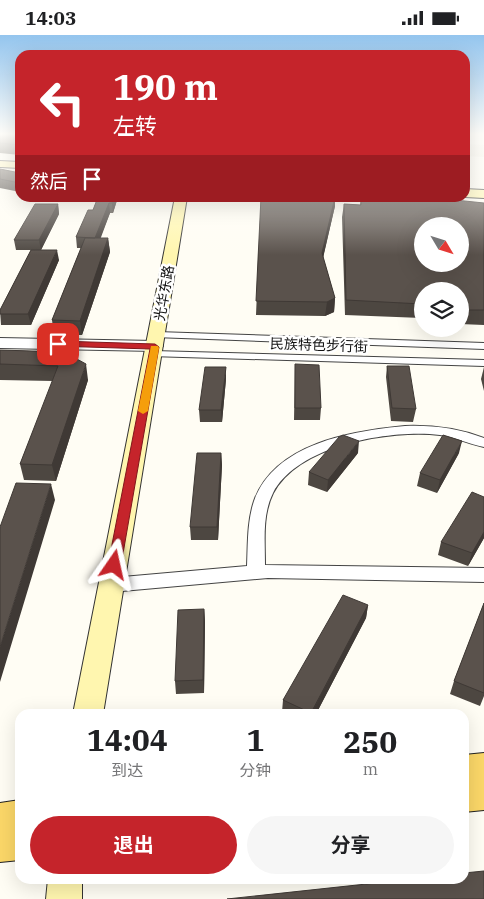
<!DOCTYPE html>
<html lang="zh">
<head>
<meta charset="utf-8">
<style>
	body { margin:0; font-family:"IBM Plex Serif","Noto Sans SC",serif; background:#f6f6f6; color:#202124; height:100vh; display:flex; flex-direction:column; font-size:19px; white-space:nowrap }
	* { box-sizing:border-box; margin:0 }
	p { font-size:16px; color:#757577 }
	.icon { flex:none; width:28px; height:28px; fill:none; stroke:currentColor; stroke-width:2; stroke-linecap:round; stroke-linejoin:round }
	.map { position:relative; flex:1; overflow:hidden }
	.panel { position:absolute; left:15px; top:674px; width:454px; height:175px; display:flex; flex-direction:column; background:#fff; border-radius:15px; box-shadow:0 5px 20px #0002 }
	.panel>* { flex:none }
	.hud { position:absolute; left:15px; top:15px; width:455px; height:152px; border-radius:15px; box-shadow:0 5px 20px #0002; background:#c5242b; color:#fff; overflow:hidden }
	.needle { width:32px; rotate:128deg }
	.fabs { position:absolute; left:414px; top:182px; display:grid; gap:10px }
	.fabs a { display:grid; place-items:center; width:55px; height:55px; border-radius:50%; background:#fff; box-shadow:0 5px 20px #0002; font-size:25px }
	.pin { position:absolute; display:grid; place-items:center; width:42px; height:42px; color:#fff; margin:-21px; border-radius:10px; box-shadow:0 2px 8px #0006 }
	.me { position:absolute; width:55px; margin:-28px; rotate:11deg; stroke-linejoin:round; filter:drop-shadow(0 0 4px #0008) }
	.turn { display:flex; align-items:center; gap:18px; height:105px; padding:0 15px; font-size:22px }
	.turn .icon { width:65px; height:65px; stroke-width:2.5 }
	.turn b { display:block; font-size:35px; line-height:42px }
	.then { display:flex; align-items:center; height:48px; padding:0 15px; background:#0003; gap:10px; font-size:19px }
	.eta { display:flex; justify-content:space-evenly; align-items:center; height:85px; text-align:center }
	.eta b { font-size:30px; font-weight:700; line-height:35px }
	.action { display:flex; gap:10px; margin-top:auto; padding:10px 15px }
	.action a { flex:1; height:58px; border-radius:30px; background:#c5242b; color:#fff; font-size:20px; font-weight:700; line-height:58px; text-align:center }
	.action a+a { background:#f6f6f6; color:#202124 }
	.status { display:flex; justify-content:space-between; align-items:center; height:35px; padding:0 25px; background:#fff; direction:ltr }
	.status svg { height:14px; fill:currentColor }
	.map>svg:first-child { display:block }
</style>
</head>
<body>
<div class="status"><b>14:03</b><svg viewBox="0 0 49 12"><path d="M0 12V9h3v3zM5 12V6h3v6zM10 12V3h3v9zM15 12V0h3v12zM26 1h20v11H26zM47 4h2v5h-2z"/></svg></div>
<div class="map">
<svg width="484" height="864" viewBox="0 0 484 864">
	<rect width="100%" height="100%" fill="#fffdf4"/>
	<path fill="#f1ede1" d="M465 109 484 110V122L465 121Z"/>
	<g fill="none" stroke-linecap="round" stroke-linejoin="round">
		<g stroke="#444" stroke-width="2">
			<path id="pedestrian" d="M157 297 484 308V314L154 302V298Z
				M153 316 484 325V331L150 321 148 319Z"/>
		</g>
		<g stroke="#444" stroke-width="2">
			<path id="minor" d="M405 391C433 390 457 393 484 403V412C469 409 455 402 440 400 391 394 298 410 273 458 262 480 265 506 265 530L484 533V547L268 543 111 557 105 555 102 550 105 545 111 543 247 531C248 510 247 487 254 466 275 408 352 396 405 391Z"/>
		</g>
		<g stroke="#444" stroke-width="2">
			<path id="tertiary" d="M0 303 155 306 160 308 163 311 160 314 155 316 0 313Z"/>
		</g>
		<g stroke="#333" stroke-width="2">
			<path id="secondary" d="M0 126 20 127V133L0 132Z
				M465 154 484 155V163L465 162Z
				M175 162H187L103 679H73Z
				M48 844H82V864H46Z"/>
		</g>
		<g stroke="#222" stroke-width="2">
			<path id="primary" d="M484 718V775L464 777V720Z
				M20 765V825L0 827V768Z"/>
		</g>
		<use href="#pedestrian" fill="#fff" fill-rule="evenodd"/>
		<use href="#minor" fill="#fff" fill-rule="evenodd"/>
		<use href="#tertiary" fill="#fff" fill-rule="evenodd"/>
		<use href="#secondary" fill="#fff6af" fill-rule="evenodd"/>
		<use href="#primary" fill="#fbd768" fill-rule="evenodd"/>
	</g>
	<path fill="#4d4741" d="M0 99 20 101V120L0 118Z
		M0 134 20 138V157L0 153Z
		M98 162H118L113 178H110L100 203H108L110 217 82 300H54L52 285 81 213H77L76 202 93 175Z
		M261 162H335V171L323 222 335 263 334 277 325 281 256 280Z
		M361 164 484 168V290L460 289V256H422V283L345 280 342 182 344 169 360 170Z
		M58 169 59 179 41 215 59 225 31 290H1L0 275 31 215H16L14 205Z
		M0 315 64 317 88 345 56 446 24 445 20 429 53 346 0 345Z
		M295 329 321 373 320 385H294Z
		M387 331 416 374 413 387 391 386 386 342Z
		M484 332V356L481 344Z
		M226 344 222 387H200L199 375Z
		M221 418 222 430 218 505H191L190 492Z
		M358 418 327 457 308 450 309 437Z
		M459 418 437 458 417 451 420 438Z
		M484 462V503L468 531 438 520 441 507Z
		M484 568V661L480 671 450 659 454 646Z
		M368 570 366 583 316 679H285L282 677 283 665Z
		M204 574 205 587 204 658 176 659 175 646Z"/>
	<path fill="#3f3935" d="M114 162H118L113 178 112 168Z
		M335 162V171L321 232 322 218Z
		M109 168 110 178 97 213 95 203Z
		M58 169 59 179 41 215 39 205Z
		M108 203 110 217 82 300 80 286Z
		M57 215 59 225 31 290 28 279Z
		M335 263 334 277 325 281 327 267Z
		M86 329 88 345 56 446 52 430Z
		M226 332V344L222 387 221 375Z
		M359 406 358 418 327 457 328 445Z
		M462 406 459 418 437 458 440 445Z
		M221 418 222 430 218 505 217 492Z
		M51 449 55 465 0 647V612Z
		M484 497V503L468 531 472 518Z
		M368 570 366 583 316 679H311Z
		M204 574 205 587 204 658 203 645Z"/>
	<path fill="#5a524c" stroke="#3f3935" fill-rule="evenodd" d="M0 99H13L20 101V110L0 108Z
		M0 134 20 138V148L0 144Z
		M98 162H114L112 168H109L95 203 76 202 88 175H93Z
		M261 162H335L322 218 335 263 327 267 256 266Z
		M361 164 455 165 484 168V275H461L460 272V256H422V269L346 265 344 169 361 170ZM422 191H460V229H422Z
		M35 169H58L39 205H14Z
		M85 203H108L80 286 52 285Z
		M31 215H57L28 279H0V275Z
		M0 315 64 317 86 329 52 430 20 429 58 331 0 329Z
		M295 329 319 330 321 373H295Z
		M387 331H409L416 374 392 373Z
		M205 332H226L221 375H199Z
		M343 400 359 406 328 445 309 437 339 402Z
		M443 400 462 406 440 445 420 438Z
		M197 418H221L217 492H190Z
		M16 448 51 449 0 612V492Z
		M472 457 484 462V497L472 518 441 507Z
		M343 560 368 570 311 678 283 665Z
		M484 568V658L454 646Z
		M204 574 203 645 175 646 178 575Z
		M484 836V864H227L413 844H464V838Z"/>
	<linearGradient id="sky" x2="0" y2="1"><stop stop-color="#94c5ee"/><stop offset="0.45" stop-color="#fffefa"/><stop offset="1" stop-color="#fffefa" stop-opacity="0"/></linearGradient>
	<rect width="484" height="220" fill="url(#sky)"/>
	<path fill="#c5242b" stroke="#80171c" d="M58 306 155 309 159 312 121 530 119 534H110L108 530 150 314 55 311V307Z"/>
	<path fill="#f59e0b" d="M151 311H158L159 313 148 376 143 379 138 376Z"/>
	<g text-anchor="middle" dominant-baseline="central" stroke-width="5" stroke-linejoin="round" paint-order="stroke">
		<g font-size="14" fill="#111" stroke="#fff">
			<text transform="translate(164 258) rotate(-80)">光华东路</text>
			<text transform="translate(319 310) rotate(2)">民族特色步行街</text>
		</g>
	</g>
</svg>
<div class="fabs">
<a><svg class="needle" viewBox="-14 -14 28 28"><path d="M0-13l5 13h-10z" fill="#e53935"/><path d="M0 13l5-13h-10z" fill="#757577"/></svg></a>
<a><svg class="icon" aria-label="layers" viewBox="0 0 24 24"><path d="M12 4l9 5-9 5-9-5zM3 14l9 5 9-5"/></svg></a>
</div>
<div class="pin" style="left:58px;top:309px;background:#d93025"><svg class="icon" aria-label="arrive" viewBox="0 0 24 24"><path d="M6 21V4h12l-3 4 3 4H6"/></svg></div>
<svg class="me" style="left:114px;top:530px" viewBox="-20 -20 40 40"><path d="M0-17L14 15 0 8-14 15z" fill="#c5242b" stroke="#fff" stroke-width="4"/></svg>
<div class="hud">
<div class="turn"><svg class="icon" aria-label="left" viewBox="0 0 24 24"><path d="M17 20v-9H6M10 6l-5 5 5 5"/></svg><div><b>190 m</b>左转</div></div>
<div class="then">然后<svg class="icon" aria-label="arrive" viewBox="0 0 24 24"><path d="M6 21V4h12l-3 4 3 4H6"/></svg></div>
</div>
<section class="panel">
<div class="eta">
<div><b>14:04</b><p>到达</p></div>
<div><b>1</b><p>分钟</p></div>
<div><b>250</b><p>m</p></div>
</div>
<div class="action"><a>退出</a><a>分享</a></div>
</section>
</div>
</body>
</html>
